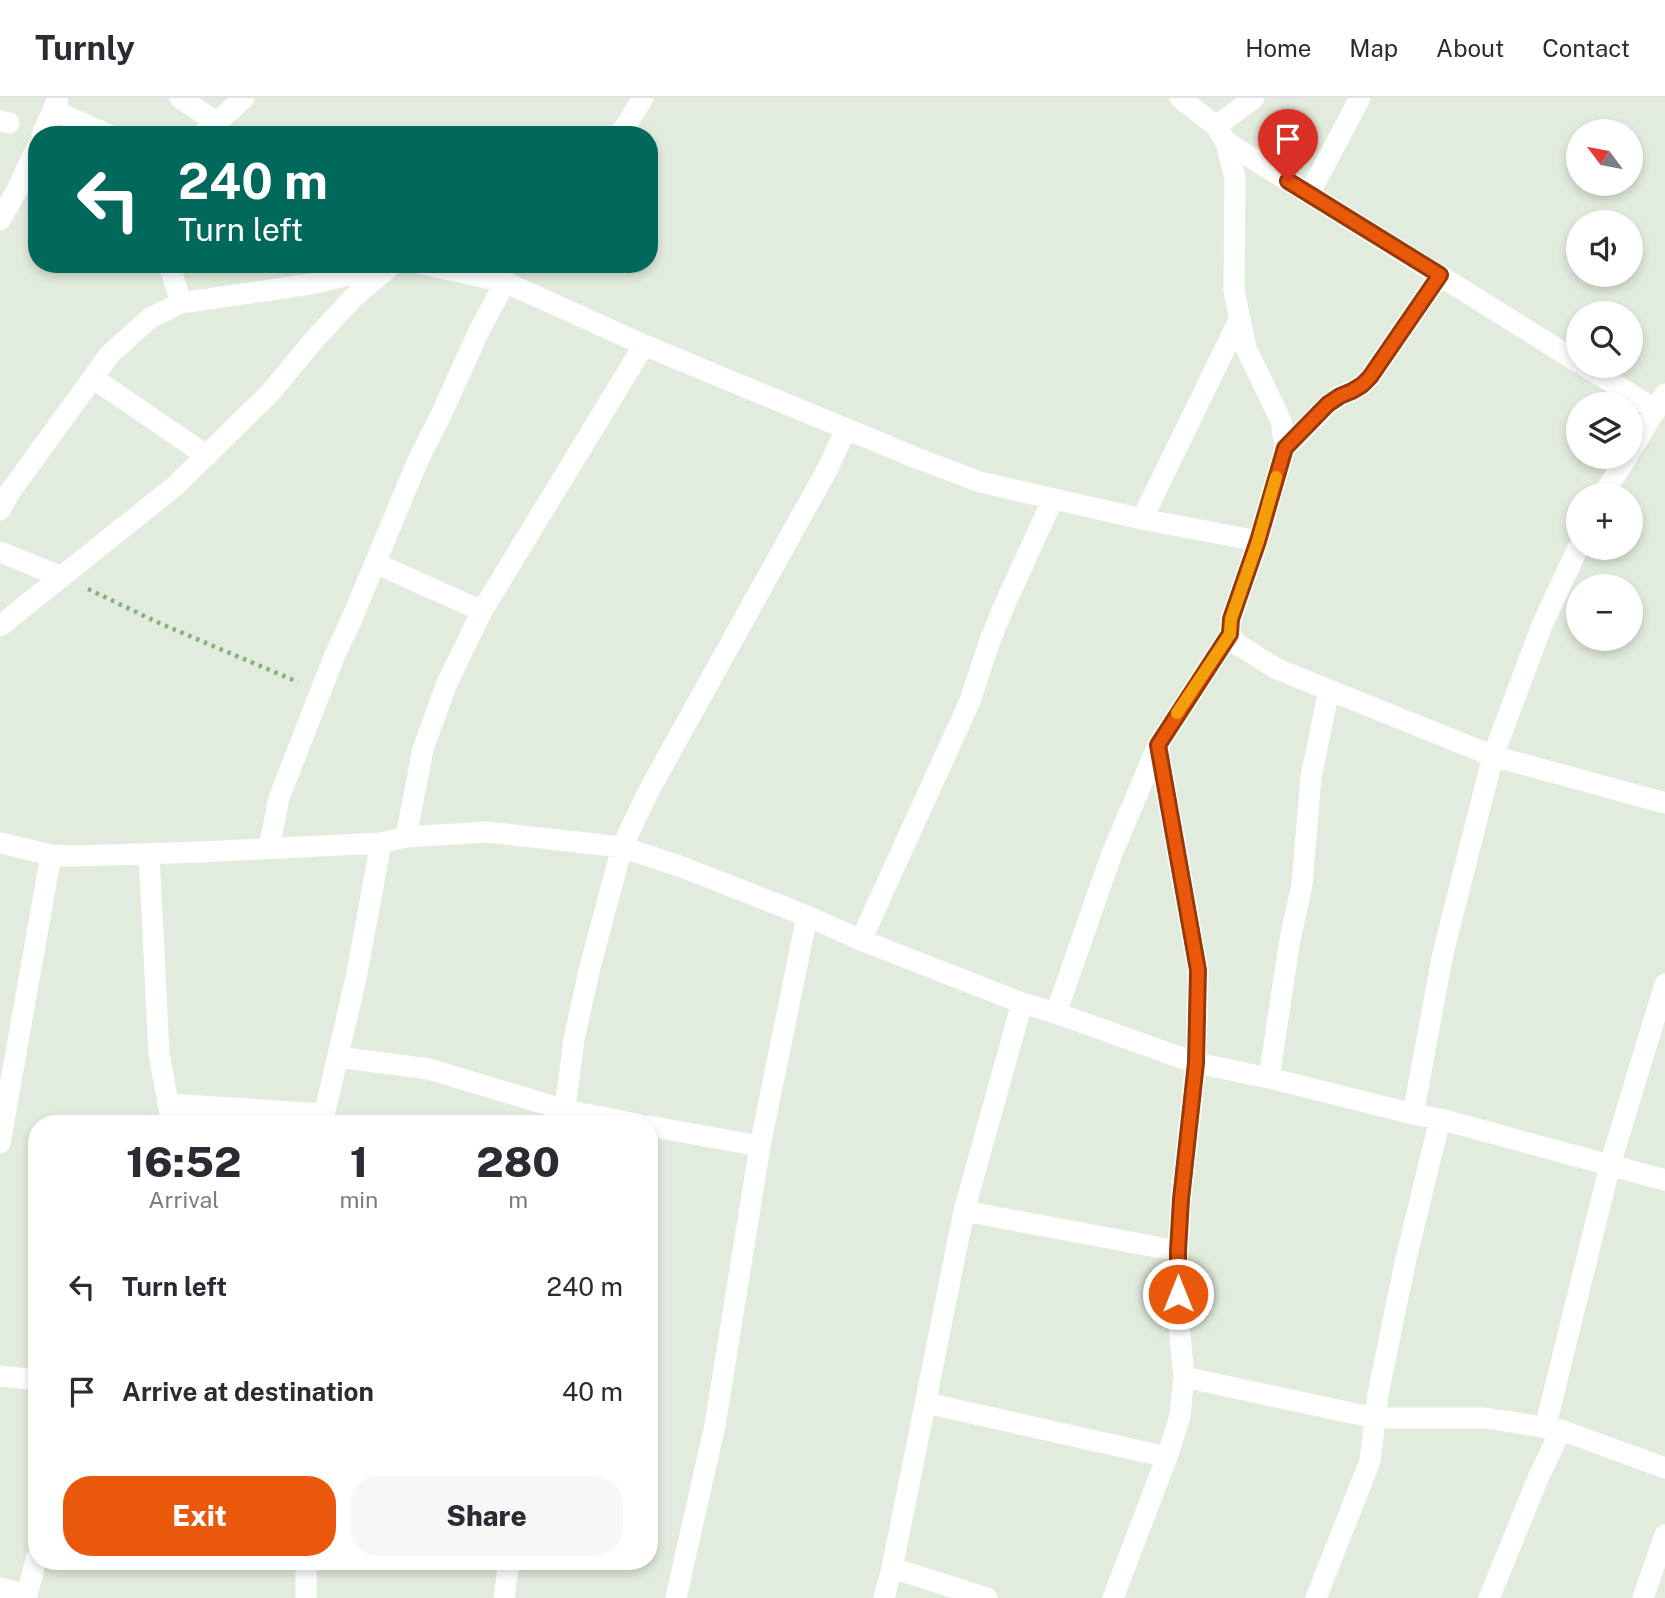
<!DOCTYPE html>
<html lang="en">
<head>
<meta charset="utf-8">
<style>
	body { margin:0; font-family:"Public Sans",sans-serif; background:#f7f7f7; color:#2b2b33; height:100vh; display:flex; flex-direction:column; font-size:26px; white-space:nowrap }
	* { box-sizing:border-box; margin:0 }
	p { font-size:23px; color:#7c7c81 }
	.icon { flex:none; width:38px; height:38px; fill:none; stroke:currentColor; stroke-width:2; stroke-linecap:round; stroke-linejoin:round }
	.map { position:relative; flex:1; overflow:hidden }
	.side { position:absolute; left:28px; top:1017px; width:630px; height:455px; display:flex; flex-direction:column; background:#fff; border-radius:28px; box-shadow:0 4px 10px #0003 }
	.side>* { flex:none }
	.guide { position:absolute; left:28px; top:28px; width:630px; height:147px; border-radius:28px; box-shadow:0 4px 10px #0003; background:#00695c; color:#fff; overflow:hidden }
	.needle { width:46px; rotate:302deg }
	.buttons { position:absolute; left:1566px; top:21px; display:grid; gap:14px }
	.buttons a { display:grid; place-items:center; width:77px; height:77px; border-radius:50%; background:#fff; box-shadow:0 4px 10px #0003; font-size:35px }
	.pin { position:absolute; display:grid; place-items:center; width:60px; height:60px; color:#fff; margin:-72px -30px; border-radius:50% 50% 50% 0; rotate:-45deg; box-shadow:0 0 7px #0007 }
	.pin .icon { rotate:45deg }
	.me { position:absolute; width:77px; margin:-38px; rotate:0deg; stroke-linejoin:round; filter:drop-shadow(0 0 5px #0008) }
	.turn { display:flex; align-items:center; gap:24px; height:147px; padding:0 35px; font-size:32px }
	.turn .icon { width:91px; height:91px; stroke-width:2.5 }
	.turn b { display:block; font-size:49px; line-height:60px }
	.eta { display:flex; justify-content:space-evenly; align-items:center; height:119px; text-align:center }
	.eta b { font-size:42px; font-weight:800; line-height:49px }
	.action { display:flex; gap:14px; margin-top:auto; padding:14px 35px }
	.action a { flex:1; height:80px; border-radius:28px; background:#ea580c; color:#fff; font-size:28px; font-weight:800; line-height:80px; text-align:center }
	.action a+a { background:#f7f7f7; color:#2b2b33 }
	ul { padding:0; list-style:none }
	li { display:flex; align-items:center; gap:21px; height:105px; padding:0 35px }
	li div { flex:1 }
	li b { display:block; font-size:26px }
	li em { font-style:normal }
	header { display:flex; align-items:center; gap:42px; box-sizing:border-box; height:98px; padding:0 35px; background:#fff; border-bottom:2px solid #e1e1e2 }
	header strong { font-size:33px }
	nav { display:flex; gap:38px; margin-inline-start:auto; font-size:24px }
	.map>svg:first-child { display:block }
</style>
</head>
<body>
<header>
<strong>Turnly</strong>
<nav><a>Home</a><a>Map</a><a>About</a><a>Contact</a></nav>
</header>
<div class="map">
<svg width="1665" height="1500" viewBox="0 0 1665 1500">
	<rect width="100%" height="100%" fill="#e2ecde"/>
	<g fill="none" stroke-linecap="round" stroke-linejoin="round">
		<path stroke="#82b37b" stroke-width="4.5" stroke-dasharray="3.5 5" stroke-linecap="butt" d="M88 491 159 525 298 584"/>
		<path stroke="#fff" stroke-width="21" d="M180 0 216 24
			M53 12 109 37
			M0 23 9 25
			M1216 28 1254 0
			M42 37 58 0
			M202 37 244 0
			M618 37 625 29 643 0
			M1226 44 1578 264
			M1309 96 1360 0
			M0 122 18 90 37 49
			M169 166 181 205
			M422 166 505 184 644 247 914 359 980 384 1142 421 1258 443
			M1585 268 1656 312
			M93 280 207 358
			M1285 350 1329 306 1340 298 1352 293 1362 287 1370 279 1440 177
			M1631 352 1665 296
			M1603 397 1627 359
			M0 412 10 394 110 256 150 220 181 205 311 186 353 176 384 166
			M1142 421 1240 220
			M0 454 62 479
			M375 465 482 513
			M0 528 175 388 270 295 314 242 353 200 393 166
			M1230 536 1237 546 1277 571 1493 658 1665 705
			M406 739 423 651 447 585 482 513 644 247
			M0 745 51 757 73 758 201 754 381 745 406 739 487 734 622 749 682 769 807 818 861 842 1022 905 1056 915 1196 965 1269 980 1413 1016 1440 1021 1665 1082
			M269 750 279 700 334 559 353 518 419 360 441 317 478 235 505 184
			M149 756 159 956 172 1026
			M861 842 970 603 989 545 1004 508 1053 401
			M1056 915 1111 758 1158 647 1230 536 1231 521 1258 443 1285 350 1281 323 1246 250 1234 193 1235 80 1226 44 1216 28 1180 0
			M338 959 429 971 565 1012 637 1026
			M1269 980 1289 847 1302 786 1311 679 1329 592
			M168 1006 324 1016
			M1413 1016 1443 855 1493 658 1542 527 1578 450
			M322 1026 356 880 381 745
			M563 1026 574 941 590 869 622 749 648 694 828 370 846 331
			M649 1028 760 1048
			M0 1045 51 757
			M964 1113 1178 1153
			M0 1278 37 1282
			M1184 1279 1375 1320H1485L1561 1332 1665 1370
			M926 1305 1167 1359
			M1545 1330 1610 1067 1665 886
			M306 1463V1500
			M892 1470 987 1500
			M0 1490 27 1497
			M26 1500 37 1459
			M504 1500 509 1463
			M676 1500 715 1327 760 1048 807 818
			M884 1500 892 1470 964 1113 1022 905
			M1113 1500 1167 1359 1180 1318 1184 1279 1178 1217V1153L1181 1101 1196 965 1198 872 1158 647
			M1316 1500 1370 1363 1378 1296 1405 1165 1440 1021
			M1489 1500 1539 1378 1561 1332
			M1643 1500 1665 1437"/>
	</g>
	<g fill="none" stroke-linecap="round" stroke-linejoin="round">
		<g stroke="#983908" stroke-width="18">
			<path id="route" d="M1178 1196V1153L1181 1101 1196 965 1198 872 1158 647 1230 536 1231 521 1258 443 1285 350 1328 306 1340 298 1352 293 1362 287 1370 279 1440 177 1288 83"/>
		</g>
		<use href="#route" stroke="#ea580c" stroke-width="12"/>
		<path stroke="#f59e0b" stroke-width="12" d="M1177 615 1230 536 1231 521 1258 443 1276 379"/>
	</g>
</svg>
<div class="buttons">
<a><svg class="needle" viewBox="-14 -14 28 28"><path d="M0-13l5 13h-10z" fill="#e53935"/><path d="M0 13l5-13h-10z" fill="#7c7c81"/></svg></a>
<a><svg class="icon" aria-label="sound" viewBox="0 0 24 24"><path d="M4 9h4l5-4v14l-5-4H4zM17 9q2 3 0 6"/></svg></a>
<a><svg class="icon" aria-label="search" viewBox="0 0 24 24"><circle cx="10" cy="10" r="6"/><path d="M15 15l6 6"/></svg></a>
<a><svg class="icon" aria-label="layers" viewBox="0 0 24 24"><path d="M12 4l9 5-9 5-9-5zM3 14l9 5 9-5"/></svg></a>
<a>+</a>
<a>−</a>
</div>
<div class="pin" style="left:1288px;top:83px;background:#d93025"><svg class="icon" aria-label="arrive" viewBox="0 0 24 24"><path d="M6 21V4h12l-3 4 3 4H6"/></svg></div>
<svg class="me" style="left:1178px;top:1196px" viewBox="-20 -20 40 40"><circle r="17" fill="#ea580c" stroke="#fff" stroke-width="3"/><path d="M0-11L8 9 0 5-8 9z" fill="#fff"/></svg>
<div class="guide">
<div class="turn"><svg class="icon" aria-label="left" viewBox="0 0 24 24"><path d="M17 20v-9H6M10 6l-5 5 5 5"/></svg><div><b>240 m</b>Turn left</div></div>
</div>
<section class="side">
<div class="eta">
<div><b>16:52</b><p>Arrival</p></div>
<div><b>1</b><p>min</p></div>
<div><b>280</b><p>m</p></div>
</div>
<ul>
<li><svg class="icon" aria-label="left" viewBox="0 0 24 24"><path d="M17 20v-9H6M10 6l-5 5 5 5"/></svg><div><b>Turn left</b></div><em>240 m</em></li>
<li><svg class="icon" aria-label="arrive" viewBox="0 0 24 24"><path d="M6 21V4h12l-3 4 3 4H6"/></svg><div><b>Arrive at destination</b></div><em>40 m</em></li>
</ul>
<div class="action"><a>Exit</a><a>Share</a></div>
</section>
</div>
</body>
</html>
